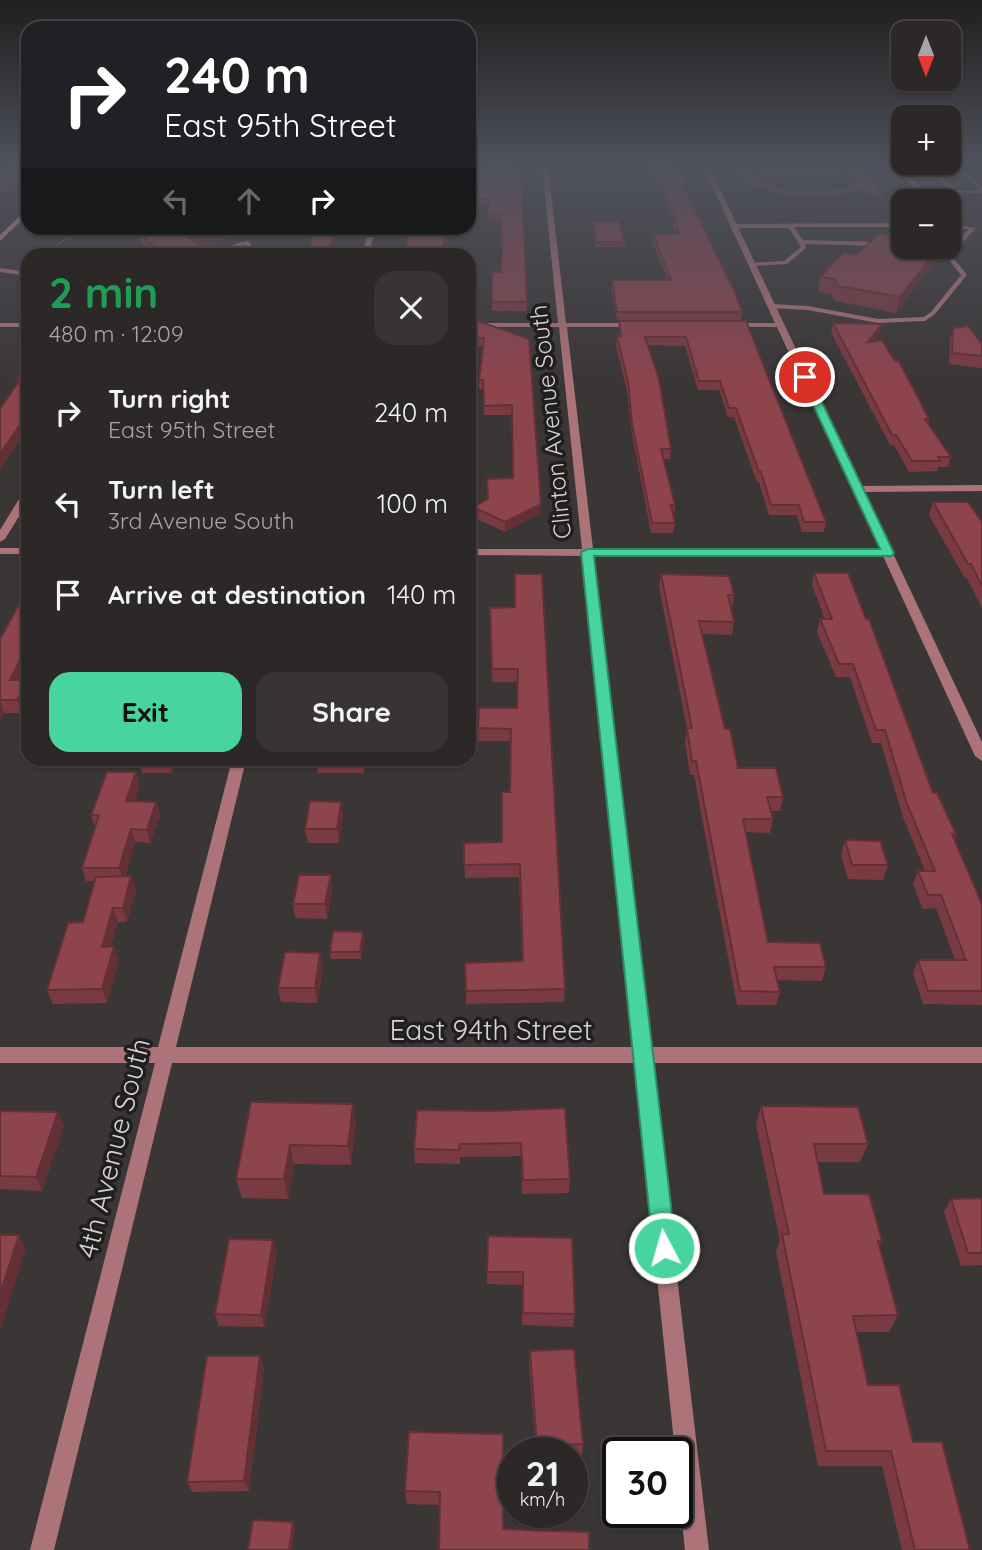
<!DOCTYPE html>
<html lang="en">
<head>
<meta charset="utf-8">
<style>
	body { margin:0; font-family:Quicksand,sans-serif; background:#383434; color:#f1f3f6; height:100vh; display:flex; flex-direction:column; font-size:26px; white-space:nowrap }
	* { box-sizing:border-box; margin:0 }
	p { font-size:23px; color:#a6a6a8 }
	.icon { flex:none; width:38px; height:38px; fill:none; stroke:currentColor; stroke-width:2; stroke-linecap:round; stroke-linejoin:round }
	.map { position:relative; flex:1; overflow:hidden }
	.sheet { position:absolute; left:21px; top:248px; width:455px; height:518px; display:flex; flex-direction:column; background:#2c2828; border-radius:21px; box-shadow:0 2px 5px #0004,0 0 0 2px #484445 }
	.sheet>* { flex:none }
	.top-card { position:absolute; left:21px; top:21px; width:455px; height:214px; border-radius:21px; box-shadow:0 2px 5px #0004,0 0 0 2px #484445; background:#202124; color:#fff; overflow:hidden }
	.needle { width:46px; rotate:180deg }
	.controls { position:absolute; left:891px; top:21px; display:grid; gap:14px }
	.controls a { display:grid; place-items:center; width:70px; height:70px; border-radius:14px; background:#2c2828; box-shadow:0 2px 5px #0004,0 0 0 2px #484445; font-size:35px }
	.speed { position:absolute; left:497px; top:1437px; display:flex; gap:14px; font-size:35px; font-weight:700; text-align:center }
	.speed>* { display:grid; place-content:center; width:91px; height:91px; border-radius:50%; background:#2c2828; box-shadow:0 2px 5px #0004,0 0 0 2px #484445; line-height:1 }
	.speed small { font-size:18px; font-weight:400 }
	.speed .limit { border:4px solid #111; border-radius:10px; background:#fff; color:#111 }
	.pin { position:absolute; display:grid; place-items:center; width:60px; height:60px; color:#fff; margin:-30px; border:4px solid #fff; border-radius:50%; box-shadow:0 2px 7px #0007 }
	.me { position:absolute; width:77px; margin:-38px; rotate:354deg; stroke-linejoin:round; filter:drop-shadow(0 0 5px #0008) }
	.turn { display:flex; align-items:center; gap:24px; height:147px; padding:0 28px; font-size:32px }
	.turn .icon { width:91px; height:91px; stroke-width:2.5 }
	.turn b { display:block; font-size:49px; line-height:60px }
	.lanes { display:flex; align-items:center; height:66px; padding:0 28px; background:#0003; justify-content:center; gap:35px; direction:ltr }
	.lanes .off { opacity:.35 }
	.round { display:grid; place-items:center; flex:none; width:74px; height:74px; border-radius:21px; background:#383434 }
	.overview { display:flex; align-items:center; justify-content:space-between; height:119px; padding:0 28px }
	h1 { font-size:42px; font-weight:700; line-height:52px; color:#1e9e55 }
	.action { display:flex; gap:14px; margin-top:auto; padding:14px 28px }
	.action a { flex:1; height:80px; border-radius:21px; background:#47d49e; color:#111; font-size:28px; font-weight:700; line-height:80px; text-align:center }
	.action a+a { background:#383434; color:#f1f3f6 }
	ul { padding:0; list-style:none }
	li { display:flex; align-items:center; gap:21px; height:91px; padding:0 28px }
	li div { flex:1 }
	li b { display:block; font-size:26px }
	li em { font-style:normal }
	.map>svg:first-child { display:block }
</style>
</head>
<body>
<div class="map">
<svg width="982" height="1550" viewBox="0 0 982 1550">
	<rect width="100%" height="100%" fill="#3b3636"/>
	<path fill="#7a4a4f" d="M734 166H748C765 197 822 195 853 185L856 180 845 166H859L884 196H871L864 188C829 200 754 203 734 166Z
		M757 166H835L845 178H764Z"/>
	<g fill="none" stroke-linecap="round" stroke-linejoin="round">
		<path stroke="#8b8686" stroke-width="2" stroke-dasharray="1 2.5" stroke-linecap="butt" d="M259 236 269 228
			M39 256 72 236 152 228"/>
		<path fill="#ac7378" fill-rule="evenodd" d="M901 166H905L902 169 918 186 950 190 925 166H929L956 190 980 191 956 166H960L982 187V193L939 192 914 188 898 169Z
			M903 223V227H794L803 240 882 242 885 244 882 246 805 244 806 248 787 264 752 266 750 263 784 261 801 247 789 228H734L731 226 734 224Z
			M948 224 976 228 951 255 967 275 935 314 925 321 878 323 808 310 771 308 768 306 771 304 808 306 878 319 924 317 931 312 961 275 945 255 969 229 948 227Z
			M248 241 253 247 249 256H244L247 247 246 245C234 246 226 256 214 256L237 243Z
			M0 268 28 272V276L0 272Z"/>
		<path fill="#ac7378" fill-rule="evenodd" d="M542 166H548L566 323H635L639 325 635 327H567L593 549 880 550 777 327H729L725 325 729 323H775L703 166H709L861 486 982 485V491L864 492 982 742V761L975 756 883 556H593L651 1047H982V1063H652L709 1550H685L677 1476V1452H675L635 1063H172L54 1550H30L155 1063H0V1047H158L232 760H246L176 1047H633L582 556 469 555V549H582L559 327H469V323H558Z
			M369 228H375L369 256H362Z
			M0 323H28V327H0Z
			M28 490V502L5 539 0 542V530L24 491Z
			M0 548H28V554H0Z"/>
		<path fill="#ed949c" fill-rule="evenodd" d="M28 208V214L0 241V235Z"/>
	</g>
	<path fill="#793a42" d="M469 166H520L527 311H492V272H501L502 253 499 221H487L488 206H469Z
		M643 166H680L687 185 686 192 742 312 741 320H617L611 288 612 280H668L652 242 653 234H676L672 225 673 217 657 183H650Z
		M593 222 625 242V247H595Z
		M303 228H340L330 256H306L314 233H304Z
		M139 234 233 235 206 249 216 256H146L143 253Z
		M856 255 937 260 896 313 835 301 831 294 818 292 820 277Z
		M469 321 529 339 540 514 505 532 473 517V507L488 500 487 479 513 478 512 415H484L483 389H479V380L483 346H469Z
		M619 321H746L826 522 824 532H802L797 515H769L759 482H757L734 417H728L719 390H698L685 346 648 345 671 449 670 459H663L675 505 674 515 673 514 675 523 673 533H651L632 434 627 391 616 345 617 336H619Z
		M833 323 882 324 880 333 874 341 929 419 928 424 951 457 948 467H938L937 471 909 472 894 445H890L831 333Z
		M953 328 982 344V368L949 364 950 339Z
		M933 502 982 522V608L966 577H964L929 515Z
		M814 573 956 834 954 839 982 904V1005L923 1004 913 973 918 960H955L936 908 923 909 913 884 918 871H925L903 817 881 743H872L850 677H836L817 632 820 619H825L812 585Z
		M661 574 734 595 732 608H731L734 622 732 635 702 634 725 729 738 768 783 797 780 811H771L773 819 770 833 745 832 768 942 826 967 822 981 777 980 780 992 776 1005H737L694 775H690L685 741 687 728 659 587Z
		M515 607 565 989 564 1002 466 1004V991L522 961 519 877 465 878 464 843 502 842 510 792 511 741H478L479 708H517L518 682H492L490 620V608Z
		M0 639 21 680 22 713H4L0 721Z
		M139 760H177L172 773H142Z
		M317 760H366L364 773H318Z
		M136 772 140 785 134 802H156L160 815 150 843 135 842 125 877 131 876 136 890 127 922H118L111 946H114L119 960 107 1003 53 1004 47 990 83 922 95 881H86L82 868 95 827 91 815Z
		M343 816 339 843H308L305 829Z
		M845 840 888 865 883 880 848 879 841 855Z
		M331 875 332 889 327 919 295 918 293 904Z
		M364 939 361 959H331L330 952Z
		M323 967 317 1003 281 1002 278 988Z
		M251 1102 356 1124 351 1165 294 1164 288 1199 242 1198 236 1179Z
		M761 1106 868 1144 860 1162H818L824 1194 882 1241 879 1246 898 1315 889 1332H857L868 1385 913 1442 970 1550H902L882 1466H818L776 1251 780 1241 756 1125Z
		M0 1111 58 1112 64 1126 42 1191 0 1189Z
		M491 1111 570 1179 569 1193 522 1194 521 1156 460 1157V1164L415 1163 414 1149Z
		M982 1198V1265L961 1266 944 1212 951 1199Z
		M488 1236 575 1314 573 1327 522 1325V1285L487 1284Z
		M273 1240 277 1253 264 1327 219 1326 215 1314Z
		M530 1351 583 1444 582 1455 572 1456V1452H536L529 1363Z
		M260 1356 264 1368 249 1491 192 1492 187 1482Z
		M409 1432 503 1529 439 1550 440 1505 407 1504 405 1491Z"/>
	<path fill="#633036" d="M28 168V176L0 202V195Z
		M209 228H232L233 235 192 255 189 237Z
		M337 228H340L330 256H326Z
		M446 228H447L444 256H442Z
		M939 247 937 260 896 313 900 297Z
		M882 324 880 333 866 351 868 342Z
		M28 413V428L0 470V454Z
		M541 504 540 514 505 532V522Z
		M28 645V666L14 693 10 680Z
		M27 680 28 684V700L22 713 17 700Z
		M0 700 4 713 0 721Z
		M169 760H177L172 773Z
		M364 760H366L364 773 363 761Z
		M136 772 140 785 130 814 126 801Z
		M156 802 160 815 150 843 147 830Z
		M341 802 343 816 339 843 337 829Z
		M131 829 135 842 123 881 119 868Z
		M331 875 332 889 327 919 325 904Z
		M131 876 136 890 127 922 123 908Z
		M113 908 118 922 107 961 102 947Z
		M363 932 364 939 361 959 360 952Z
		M114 946 119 960 107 1003 102 989Z
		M320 953 323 967 317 1003 315 988Z
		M353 1104 356 1124 351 1165 348 1146Z
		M58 1112 64 1126 42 1191 36 1177Z
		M290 1145 294 1164 288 1199 284 1179Z
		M19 1235 26 1248 0 1331V1294Z
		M273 1240 277 1253 264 1327 261 1315Z
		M260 1356 264 1368 249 1491 244 1481Z
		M293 1522 295 1527 292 1550H289Z"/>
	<path fill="#8d444d" stroke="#633036" stroke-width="2" d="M0 166H28V168L0 195Z
		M469 166H520L522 181 527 302H492V272H501L502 248 500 214H487L489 199H469Z
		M646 166H680L687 185H683L734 290 742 312H617L612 280H671L653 234H679L673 217H677L657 177H651Z
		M619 221 625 242H596L593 222Z
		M155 228H209L189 237 216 256H167L139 234Z
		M316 228H337L326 256H306Z
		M409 228H446L442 256H404Z
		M880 233 903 238V247H939L900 297 838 286 834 279 820 277 843 253 856 255Z
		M469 321H478L529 339 541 504 505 522 473 507 488 499 487 479 513 478 512 405 484 406 483 380H479L484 338H469Z
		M619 321H746L826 522H804L799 505H771L761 472H759L736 408H729L720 381H699L686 337H645L659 379 671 449H661L675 505H671L675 523H652L632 424 628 382 617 336H621Z
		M833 323 882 324 868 342 882 340 895 361H899L929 419H925L951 457H938L940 461H912L896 435H892Z
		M968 326 982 344V356L952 353 953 328Z
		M28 364V413L0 454V409L19 381H16Z
		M933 502H968L982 522V586L971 564H968Z
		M814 573H848L866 619H869L933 793H937L956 834H952L982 904V991H928L918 960H966L941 895H928L918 871H935L907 804 885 730H876L853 664H839L820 619H832Z
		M515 574H542L565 989 466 991 465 963 523 961 520 864 464 865V843L502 842V792H510L511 729 478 728 479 708H517L518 669H492L490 608 515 607Z
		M661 574 729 576 734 595H728L734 622 699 621 725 729H730L738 768H776L783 797H767L773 819H743L768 942 820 943 826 967H774L780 992 740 991 696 761H692L687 728H692Z
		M28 588V645L10 680H27L17 700H0V639Z
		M317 760H364L363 761H316Z
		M107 772H136L126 801 156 802 147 830 131 829 119 868H82L99 815H91Z
		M310 801 341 802 337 829H305Z
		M845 840 880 841 888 865H852Z
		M299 875H331L325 904H293Z
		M131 876 123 908H113L102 947 114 946 102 989 47 990 68 923 83 922 96 877Z
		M333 931 363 932 360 952H330Z
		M285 952 320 953 315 988H278Z
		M251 1102 353 1104 348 1146 290 1145 284 1179H236Z
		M761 1106 858 1107 868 1144H814L824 1194H869L882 1241H878L898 1315 853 1316 868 1385H899L913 1442H942L970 1550H915L891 1451H826L782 1234H789Z
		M565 1108 570 1179 523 1180 521 1143 460 1144 459 1150 414 1149 417 1110 491 1111Z
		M0 1111 58 1112 36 1177 0 1176Z
		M982 1198V1253H968L951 1199Z
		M0 1235H19L0 1294Z
		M488 1236 572 1238 575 1314 523 1313V1272H487Z
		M229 1239 273 1240 261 1315 215 1314Z
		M574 1349 583 1444 537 1446 530 1351Z
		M207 1356H260L244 1481 187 1482Z
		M409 1432 503 1434V1529L589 1532V1550H439L440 1492 405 1491Z
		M253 1520 293 1522 289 1550H248Z"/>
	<linearGradient id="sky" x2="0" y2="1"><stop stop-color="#201e1e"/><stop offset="0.43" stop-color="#4f525d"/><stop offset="1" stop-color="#4f525d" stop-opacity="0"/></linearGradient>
	<rect width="982" height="383" fill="url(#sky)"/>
	<path fill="#47d49e" stroke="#2e8a67" stroke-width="2" d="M805 374 810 377 894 553 892 556H594L676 1248 672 1255 664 1259 656 1255 653 1248 581 552 588 549H880L800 377Z"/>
	<g text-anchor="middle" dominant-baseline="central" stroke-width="7" stroke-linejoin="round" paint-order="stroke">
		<g font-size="24" fill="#d6d2d2" stroke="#201e1e">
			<text transform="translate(550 422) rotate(-96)">Clinton Avenue South</text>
		</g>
		<g font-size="28" fill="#d6d2d2" stroke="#201e1e">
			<text x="491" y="1029">East 94th Street</text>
			<text transform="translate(113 1148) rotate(-76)">4th Avenue South</text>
		</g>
	</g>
</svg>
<div class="controls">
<a><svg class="needle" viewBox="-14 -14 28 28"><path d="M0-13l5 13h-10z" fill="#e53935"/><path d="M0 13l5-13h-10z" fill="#a6a6a8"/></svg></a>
<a>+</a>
<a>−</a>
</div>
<div class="speed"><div>21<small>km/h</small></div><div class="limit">30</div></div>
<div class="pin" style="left:805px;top:377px;background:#d93025"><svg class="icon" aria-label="arrive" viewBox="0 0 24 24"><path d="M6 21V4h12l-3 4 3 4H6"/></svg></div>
<svg class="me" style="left:664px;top:1248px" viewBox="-20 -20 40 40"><circle r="17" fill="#47d49e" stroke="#fff" stroke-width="3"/><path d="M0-11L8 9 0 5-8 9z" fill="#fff"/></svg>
<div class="top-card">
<div class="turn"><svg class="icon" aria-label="right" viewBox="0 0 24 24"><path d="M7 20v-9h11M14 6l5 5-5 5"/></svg><div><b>240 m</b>East 95th Street</div></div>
<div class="lanes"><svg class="icon off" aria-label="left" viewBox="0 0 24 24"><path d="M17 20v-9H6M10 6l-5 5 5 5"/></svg><svg class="icon off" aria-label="ahead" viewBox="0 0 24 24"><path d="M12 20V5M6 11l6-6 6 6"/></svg><svg class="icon" aria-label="right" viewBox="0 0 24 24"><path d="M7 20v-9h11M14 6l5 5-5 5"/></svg></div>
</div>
<section class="sheet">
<div class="overview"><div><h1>2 min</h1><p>480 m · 12:09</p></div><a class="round"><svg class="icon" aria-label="close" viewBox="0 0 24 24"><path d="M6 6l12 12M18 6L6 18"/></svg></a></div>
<ul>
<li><svg class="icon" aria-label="right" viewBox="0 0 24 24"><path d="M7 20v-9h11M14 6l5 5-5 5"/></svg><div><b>Turn right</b><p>East 95th Street</p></div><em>240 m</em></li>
<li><svg class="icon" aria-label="left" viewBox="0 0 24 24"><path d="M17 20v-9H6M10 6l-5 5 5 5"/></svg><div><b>Turn left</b><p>3rd Avenue South</p></div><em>100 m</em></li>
<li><svg class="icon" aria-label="arrive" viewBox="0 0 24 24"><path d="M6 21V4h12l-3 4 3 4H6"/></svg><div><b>Arrive at destination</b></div><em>140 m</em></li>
</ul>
<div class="action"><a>Exit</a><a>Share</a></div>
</section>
</div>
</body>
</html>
